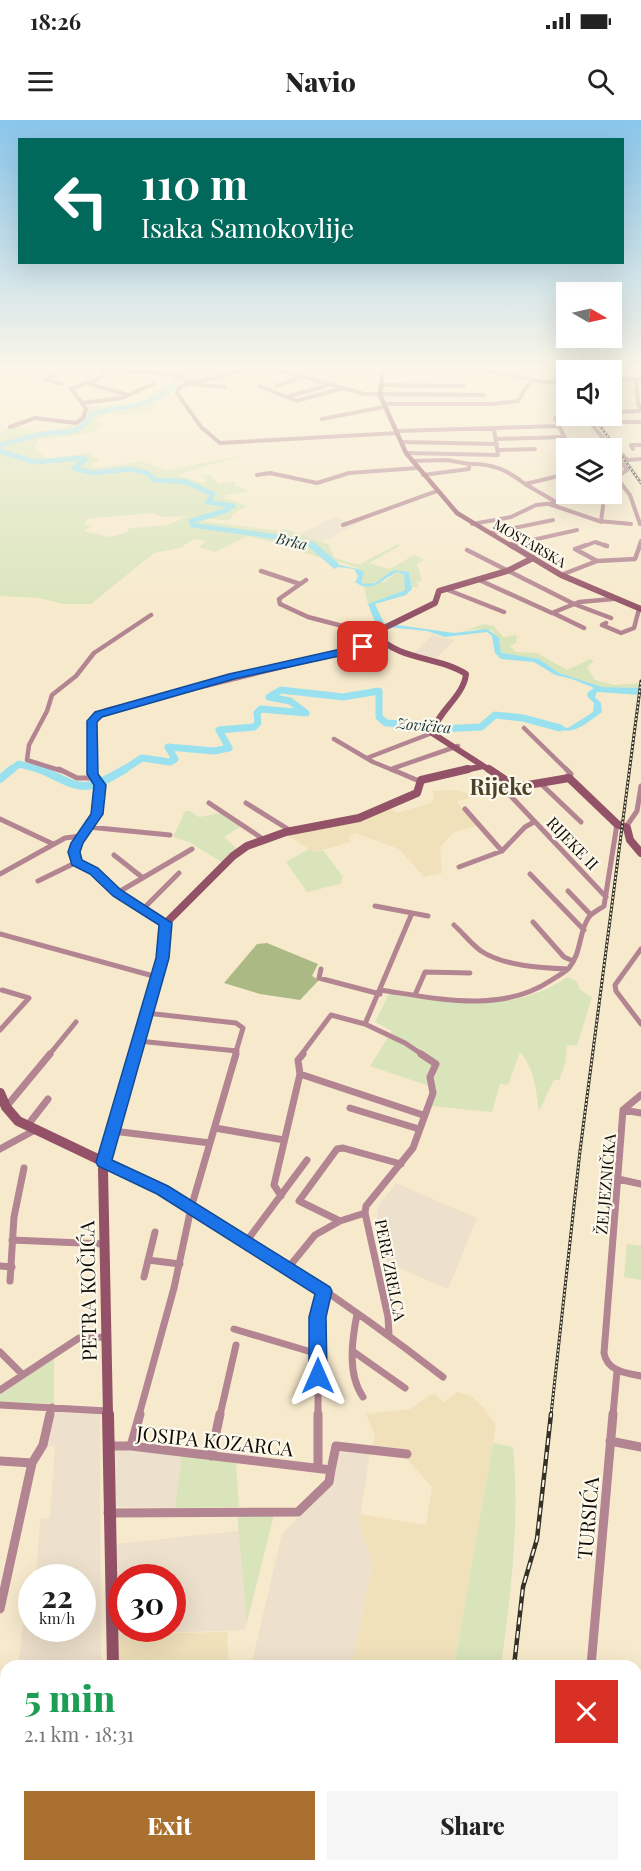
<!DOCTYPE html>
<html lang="en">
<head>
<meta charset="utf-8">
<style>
	body { margin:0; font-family:"Playfair Display",serif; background:#f6f6f6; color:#222; height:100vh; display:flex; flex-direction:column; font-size:22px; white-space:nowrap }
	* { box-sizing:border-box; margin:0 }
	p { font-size:20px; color:#767676 }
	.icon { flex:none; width:33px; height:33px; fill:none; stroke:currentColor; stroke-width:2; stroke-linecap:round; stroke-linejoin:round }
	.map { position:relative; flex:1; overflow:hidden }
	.drawer { position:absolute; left:0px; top:1540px; width:642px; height:212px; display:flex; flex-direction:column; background:#fff; border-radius:18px 18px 0 0; box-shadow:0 6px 24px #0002 }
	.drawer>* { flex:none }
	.banner { position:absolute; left:18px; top:18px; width:606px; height:126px; border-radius:0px; box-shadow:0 6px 24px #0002; background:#00695c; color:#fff; overflow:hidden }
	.needle { width:39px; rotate:99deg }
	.fabs { position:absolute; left:556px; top:162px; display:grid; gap:12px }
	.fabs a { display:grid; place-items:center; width:66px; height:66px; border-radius:0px; background:#fff; box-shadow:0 6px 24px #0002; font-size:30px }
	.speed { position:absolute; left:18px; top:1444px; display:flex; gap:12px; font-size:30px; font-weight:700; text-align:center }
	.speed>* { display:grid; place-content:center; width:78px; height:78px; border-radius:50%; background:#fff; box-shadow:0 6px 24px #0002; line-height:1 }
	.speed small { font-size:15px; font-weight:400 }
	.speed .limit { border:9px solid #d22; background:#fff; color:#111 }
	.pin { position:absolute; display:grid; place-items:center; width:51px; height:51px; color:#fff; margin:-26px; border-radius:12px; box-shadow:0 3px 9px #0006 }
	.me { position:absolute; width:66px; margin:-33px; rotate:0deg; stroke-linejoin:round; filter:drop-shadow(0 0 4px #0008) }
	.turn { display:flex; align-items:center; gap:21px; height:126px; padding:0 24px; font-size:27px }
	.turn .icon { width:78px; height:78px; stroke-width:2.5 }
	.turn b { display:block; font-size:42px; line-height:51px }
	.round { display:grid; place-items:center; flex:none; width:63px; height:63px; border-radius:0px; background:#f6f6f6 }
	.headline { display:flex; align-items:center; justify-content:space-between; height:102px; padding:0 24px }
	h1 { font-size:36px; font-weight:800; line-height:45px; color:#1e9e55 }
	.primary-button { display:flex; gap:12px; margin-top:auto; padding:12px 24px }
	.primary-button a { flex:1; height:69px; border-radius:0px; background:#a9702f; color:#fff; font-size:24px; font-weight:800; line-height:69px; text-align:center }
	.primary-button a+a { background:#f6f6f6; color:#222 }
	.status { display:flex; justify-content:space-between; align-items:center; height:42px; padding:0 30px; background:#fff; direction:ltr }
	.status svg { height:16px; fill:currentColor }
	header { display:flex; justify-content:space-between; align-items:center; height:78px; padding:0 24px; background:#fff; font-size:27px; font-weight:800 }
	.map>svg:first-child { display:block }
</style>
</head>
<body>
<div class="status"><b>18:26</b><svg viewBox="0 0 49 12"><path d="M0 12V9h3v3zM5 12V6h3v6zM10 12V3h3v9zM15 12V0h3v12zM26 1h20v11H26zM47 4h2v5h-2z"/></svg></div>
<header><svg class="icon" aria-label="menu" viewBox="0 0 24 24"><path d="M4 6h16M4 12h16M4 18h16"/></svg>Navio<svg class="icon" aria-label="search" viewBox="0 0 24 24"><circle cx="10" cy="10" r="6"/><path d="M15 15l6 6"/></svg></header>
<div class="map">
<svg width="641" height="1751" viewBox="0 0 641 1751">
	<rect width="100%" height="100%" fill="#f7eacc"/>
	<path fill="#ede0cc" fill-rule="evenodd" d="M336 396 348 402 356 399 364 401 322 422 300 414Z
		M432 515 455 520 436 538 414 533Z
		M396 1063 477 1098 448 1169 388 1143 385 1137 377 1099 378 1086Z
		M58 1290 100 1293 101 1546H18L24 1499H30L31 1492 32 1509H82V1458H36L40 1399 50 1398 55 1326H48L55 1292Z
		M338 1328 370 1332 359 1405 373 1443 352 1546H251L282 1414 330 1364Z
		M115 1330 182 1335 175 1388 113 1387Z
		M239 1411 247 1502 245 1510 119 1514 115 1424ZM122 1458H172V1509H122Z"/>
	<path fill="#f0e1bb" d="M453 670 468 673 472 678 456 681 477 706 454 712 440 727 442 753 424 757 399 729 355 713 348 718 351 722 314 732 285 714 389 686 396 693 431 683 434 678 432 671Z
		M457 1272 471 1276 483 1287 496 1305 454 1546H352L373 1443 359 1405V1394L426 1405 432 1367 405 1337 372 1328 375 1316 366 1294 410 1289 434 1273 444 1282Z
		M227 1512 229 1546H119V1514Z
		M260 1746H476V1751H260Z"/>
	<path fill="#d9e4bb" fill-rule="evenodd" d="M178 259 185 261 153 284 156 287 147 292 117 296 113 295V290L106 291 108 293 95 301 105 303 93 313 39 320 34 329 48 339 89 332 100 341 92 343 94 348 141 341 167 350 244 335 177 355 203 363 206 361 205 357 196 354 210 355 219 364 234 361 235 365 249 371 225 375V378L248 386 232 394V399C222 403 213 396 203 401L278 411 285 409 328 424 335 438 358 445 398 424 400 426 369 443 390 449 414 435 424 440 417 444 422 460 417 463 419 467H412L409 452 393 450C383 457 373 468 361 463L362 450C338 439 314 439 290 427L297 423C291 418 284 420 278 424L248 416 215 432 199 427 206 421 194 419 180 428 154 433 91 484H64L39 478 0 476V313C4 311 9 308 13 307 22 305 32 312 41 312 57 311 86 304 87 286H137L146 282 155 270 161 271ZM152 393 162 397 188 396 168 405 132 408 128 409V412L110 417 83 411 92 406 85 405 86 399Z
		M398 452 404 455 406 469 368 484 364 467 384 462Z
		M483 504 494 506 503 517 517 515 516 523 510 526 516 532 537 533 567 550 590 539 594 541 587 547 595 560 615 565 641 563V568L602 567 559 553 539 539 506 535 500 533 493 511 474 509 459 513Z
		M185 691H190L199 697 221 693 241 706 224 717 237 729 223 743 189 722 173 717Z
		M309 729 314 732 323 730 343 757 340 764 307 772 286 742Z
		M568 857 577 861 580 870 592 877 577 926 567 925 565 944 559 960H554L539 991C536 969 535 950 520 932L508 965 500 964 492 992 431 986 435 968 370 946 392 911 375 902 389 874C451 882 513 894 568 857Z
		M627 1124 641 1126V1160L624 1157Z
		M54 1239V1284L0 1282V1273Z
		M493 1323 513 1327C520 1400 511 1473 501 1546H454Z
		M182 1335 236 1343 239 1387 175 1388Z
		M237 1393 274 1395 247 1502Z"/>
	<path fill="#abb984" d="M267 823 318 844 312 856 319 860 300 880 260 874 224 863 257 824Z"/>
	<path fill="#9ae1ef" d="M327 440 336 444 362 450 364 453 361 462 364 464 375 463 393 450 409 452 412 469 406 475 375 484 384 503 454 513 487 509 499 518 501 533 539 539 559 553 602 567 641 568V575L597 572 595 577 601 583 602 592C585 604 570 620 550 604L568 608 593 592 594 583 587 576 588 572 594 568 572 559 555 555 534 542 501 539 495 533 492 516 487 512 445 517 427 511 386 507 375 502 368 484 405 470 404 455 398 452C382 458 373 475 355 462L358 456 354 449 331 446Z"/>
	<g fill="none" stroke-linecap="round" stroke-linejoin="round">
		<path stroke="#9ae1ef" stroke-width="5" d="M0 325C14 321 28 317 43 314 66 310 79 318 92 293 126 285 159 289 181 256L176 253 133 249
			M0 331 34 342 83 338 86 339 74 348 92 353 131 349 147 353 155 360 186 362 213 374 208 382 233 386 225 391 191 401 192 405 298 420 316 427"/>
		<path stroke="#9ae1ef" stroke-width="7" d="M312 425 335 445
			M10 651 19 644 44 651
			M122 651 142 638 170 642 175 639 168 627 214 631 229 628 219 610 254 607 258 603 257 593 261 589 306 593 290 581 269 577 281 570 343 577 379 571V597L386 603 426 605 440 609 481 607 495 595 523 598 560 608"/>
		<path stroke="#9ae1ef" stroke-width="8" d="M40 649C81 668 82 675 125 649
			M0 659 12 649"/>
		<path stroke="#b38491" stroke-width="4" d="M37 249H106L98 259 71 269 82 283 122 278 153 264
			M106 249 170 254 191 262 217 258 243 249
			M276 249 364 274 484 275
			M476 249 544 262H567
			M553 249 563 262
			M61 252 46 259 62 264
			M612 260 641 259
			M636 260 638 284 641 289
			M191 262 179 268 177 273 201 307 220 323 398 313
			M90 264 128 275
			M192 264 225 267
			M332 264 286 277 296 281 344 268
			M380 265 464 266
			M260 266 286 277
			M276 266 302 257
			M383 284H491L518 281 531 260
			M612 292 641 291
			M585 296 611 328
			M555 298 570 328
			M322 299 384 287
			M617 302H641
			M10 307 35 298 76 303 83 298 86 289 82 283
			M397 311 559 306
			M496 319 564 317
			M402 322 497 324
			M633 329 631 325H641
			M498 330 535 329
			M612 330 627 350 612 360
			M406 333 498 335 494 309
			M623 335 627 340 641 339
			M412 341 447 340 469 344
			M612 352 630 375 640 404
			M257 355 270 353 317 363 349 353 417 348
			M423 355 469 349V344C492 343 507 350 525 364
			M556 382 525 364 567 354
			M549 384 599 401 631 404
			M601 402 603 386
			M472 404 511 397 536 385 556 383 581 374
			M343 405 437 371
			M490 413 553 400
			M510 425 577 410
			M582 427 595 422 607 426
			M639 427 641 421"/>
		<path stroke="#b38491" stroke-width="4.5" d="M586 425 575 429 597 441
			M604 425 607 426
			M467 430 574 484 611 498
			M261 451 300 464
			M561 455 597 441 635 439 640 425
			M477 459 552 493 579 482 613 479
			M306 460 279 479 280 484 308 497 377 515
			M448 470 504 492
			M553 493 584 508
			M606 503 602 505 621 513 634 508 639 489
			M524 608 568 651
			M334 619 373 642 395 651
			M367 638 432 613
			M394 648 458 626
			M62 651 27 640 29 625 47 591 52 575 76 556 94 533 151 495
			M93 651V599L107 590 381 523"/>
		<path stroke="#b38491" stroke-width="5" d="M59 649 77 658H93
			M93 649 100 667 96 697 75 727 77 742 94 751 117 773 166 803
			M391 649 419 661
			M566 657 571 654 566 649
			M540 663 581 702
			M518 667 506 671 606 777
			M209 683 263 719
			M246 683 291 711
			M465 689 502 731
			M0 699 53 724
			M88 707 170 715
			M626 707 637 691 641 666
			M114 735 143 758
			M459 747 502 731 525 707 534 702
			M0 754 65 718 81 716
			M530 754 584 810
			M38 761 77 742
			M568 771 590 794
			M117 773 192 729
			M375 786 428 796
			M143 789 179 753
			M533 802 564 837 573 841
			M454 805C463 813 471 824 481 831 504 846 541 848 568 849
			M0 814 157 857
			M641 829 615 865 616 871 641 904
			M321 849 319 858 380 874
			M380 870C435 878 500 894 550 861 556 857 564 853 569 848 582 832 579 810 589 797 592 793 600 789 604 786L617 704
			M415 875 425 852 470 853
			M146 893 236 903 243 908 235 935
			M365 904 405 923 423 935
			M0 910 29 878 2 870
			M138 921 237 931
			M49 935 76 902
			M301 935 331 895 365 904 412 793"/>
		<path stroke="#b38491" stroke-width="7" d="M300 954 423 995
			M641 975 623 990 604 1233C607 1251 626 1253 641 1256
			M6 987 50 934
			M350 988 419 1009
			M623 990 641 993
			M27 1006 48 979
			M215 1008 284 1020
			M113 1011 210 1023
			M0 1029 35 1010
			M104 1042C224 1100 338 1175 443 1257
			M618 1059 641 1064
			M281 1076 274 1065 300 954 298 940 303 934
			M340 1101 365 1093
			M12 1120 104 1124
			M246 1122 307 1040
			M148 1140 180 1144
			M0 1146 12 1147
			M288 1148 315 1115 340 1101 299 1081 337 1029 343 1028 401 1044
			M144 1157 155 1112
			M10 1161 14 1097 24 1048
			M357 1194C352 1220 347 1254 363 1277
			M234 1209 318 1234
			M389 1215 388 1197 365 1093 366 1086 413 1028 433 973 430 957 436 944 421 934
			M0 1232 23 1255
			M354 1232 405 1268
			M0 1270 79 1218 106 1217
			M0 1285 107 1291
			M50 1295 52 1287
			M139 1295 174 1168 191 1088 236 934
			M220 1295 236 1225
			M318 1295V1197L324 1171
			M613 1295 617 1251"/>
		<path stroke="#b38491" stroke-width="9" d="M318 1294V1348
			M610 1321 641 1327
			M131 1326 140 1294
			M211 1336 220 1294
			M0 1341 32 1343 43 1325 50 1294
			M331 1350 336 1326 407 1334
			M108 1393 298 1392 329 1362 331 1350 131 1326H109
			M0 1489 32 1343
			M591 1546 613 1294
			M59 1746V1751
			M109 1746V1751
			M163 1746 164 1751
			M252 1746 253 1751
			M522 1746V1751"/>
		<path stroke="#935267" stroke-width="4.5" d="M383 249 380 275 406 333 457 393 513 427"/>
		<path stroke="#935267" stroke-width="6" d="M511 425 561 455 641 489
			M461 651 483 646
			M491 651 432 613C438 591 464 576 466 554 438 536 399 541 377 515L378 511 435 483 439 471 507 451 533 438"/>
		<path stroke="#935267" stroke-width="8" d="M489 649 516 667 569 658 617 704 627 708 630 720 641 733
			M135 935 163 838 166 803 233 736 247 726 286 712 359 698 417 673 421 660 468 649"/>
		<path stroke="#935267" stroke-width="10" d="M0 973 6 987 18 1001 104 1042
			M108 1295 103 1049 136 934"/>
		<path stroke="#935267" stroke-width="12" d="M108 1294 113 1546
			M0 1660H6
			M636 1660H641"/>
		<g stroke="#363125" stroke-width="3">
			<path id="rail-far1" d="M558 249 567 261
				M593 296 641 363
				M551 1295 580 1031 641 561"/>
		</g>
		<g stroke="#363125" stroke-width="4.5">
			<path id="rail" d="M514 1546 523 1467 537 1419 551 1294
				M499 1746V1751
				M481 1751 482 1746"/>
		</g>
		<use href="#rail-far1" stroke="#fdf8ec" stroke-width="1.5" stroke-dasharray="2" stroke-linecap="butt"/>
		<use href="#rail" stroke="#fdf8ec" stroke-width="2" stroke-dasharray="7" stroke-linecap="butt"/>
	</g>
	<linearGradient id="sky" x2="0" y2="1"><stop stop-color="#89c6eb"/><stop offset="0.5" stop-color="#fbf6e8"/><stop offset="1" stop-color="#fbf6e8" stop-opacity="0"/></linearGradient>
	<rect width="641" height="494" fill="url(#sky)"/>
	<path fill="#1a73e8" stroke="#114b97" stroke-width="1.5" d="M363 524 367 525V530L234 559 102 597 97 602 98 654 106 665 103 694 83 723 80 732 82 740 98 748 121 770 172 803 169 838 112 1040 168 1066 330 1167 332 1171 326 1197 327 1256 324 1261H311L309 1256V1197L315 1174 157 1074 98 1046 96 1042 156 838 159 805 113 776 90 754 72 745 68 732 71 723 91 694 94 665 87 654V601L95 592 229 554Z"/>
	<g text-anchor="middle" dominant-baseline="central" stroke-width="4.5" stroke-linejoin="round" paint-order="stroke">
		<g font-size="14" fill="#0f0b03" stroke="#fdf8ec">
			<text transform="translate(530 423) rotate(30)">MOSTARSKA</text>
		</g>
		<g font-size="15" font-style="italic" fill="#11343b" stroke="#fdf8ec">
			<text transform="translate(292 421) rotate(13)">Brka</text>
			<text transform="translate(424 605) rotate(5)">Zovičica</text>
		</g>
		<g font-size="16" fill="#0f0b03" stroke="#fdf8ec">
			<text transform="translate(573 723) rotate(46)">RIJEKE II</text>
			<text transform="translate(605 1064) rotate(-85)">ŽELJEZNIČKA</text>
			<text transform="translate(391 1150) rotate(79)">PERE ZRELCA</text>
		</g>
		<g font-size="20" fill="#0f0b03" stroke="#fdf8ec">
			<text transform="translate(87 1171) rotate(-91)">PETRA KOČIĆA</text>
			<text transform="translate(215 1320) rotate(6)">JOSIPA KOZARCA</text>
			<text transform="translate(587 1398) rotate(-85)">TURSIĆA</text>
		</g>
		<g font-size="22" font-weight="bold" fill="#4c4228" stroke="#fdf8ec">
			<text x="501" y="666">Rijeke</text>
		</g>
	</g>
</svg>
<div class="fabs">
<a><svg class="needle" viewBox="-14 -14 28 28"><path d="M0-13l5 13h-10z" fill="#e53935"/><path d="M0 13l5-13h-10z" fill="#767676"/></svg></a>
<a><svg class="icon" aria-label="sound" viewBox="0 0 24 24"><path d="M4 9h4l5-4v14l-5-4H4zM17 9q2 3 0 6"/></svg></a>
<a><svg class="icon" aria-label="layers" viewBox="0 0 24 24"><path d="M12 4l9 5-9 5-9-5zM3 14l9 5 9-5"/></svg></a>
</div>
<div class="speed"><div>22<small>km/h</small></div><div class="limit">30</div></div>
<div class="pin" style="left:363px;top:527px;background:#d93025"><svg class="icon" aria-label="arrive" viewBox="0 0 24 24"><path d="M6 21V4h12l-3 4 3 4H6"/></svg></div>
<svg class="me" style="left:318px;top:1256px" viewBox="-20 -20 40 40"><path d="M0-17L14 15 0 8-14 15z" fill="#1a73e8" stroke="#fff" stroke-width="4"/></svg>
<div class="banner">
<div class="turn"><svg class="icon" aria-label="left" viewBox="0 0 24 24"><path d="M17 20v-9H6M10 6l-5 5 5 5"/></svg><div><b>110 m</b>Isaka Samokovlije</div></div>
</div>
<section class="drawer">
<div class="headline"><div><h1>5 min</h1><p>2.1 km · 18:31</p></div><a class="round" style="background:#d93025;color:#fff"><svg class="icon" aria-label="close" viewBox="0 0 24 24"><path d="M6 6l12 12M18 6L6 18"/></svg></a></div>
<div class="primary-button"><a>Exit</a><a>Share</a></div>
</section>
</div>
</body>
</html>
